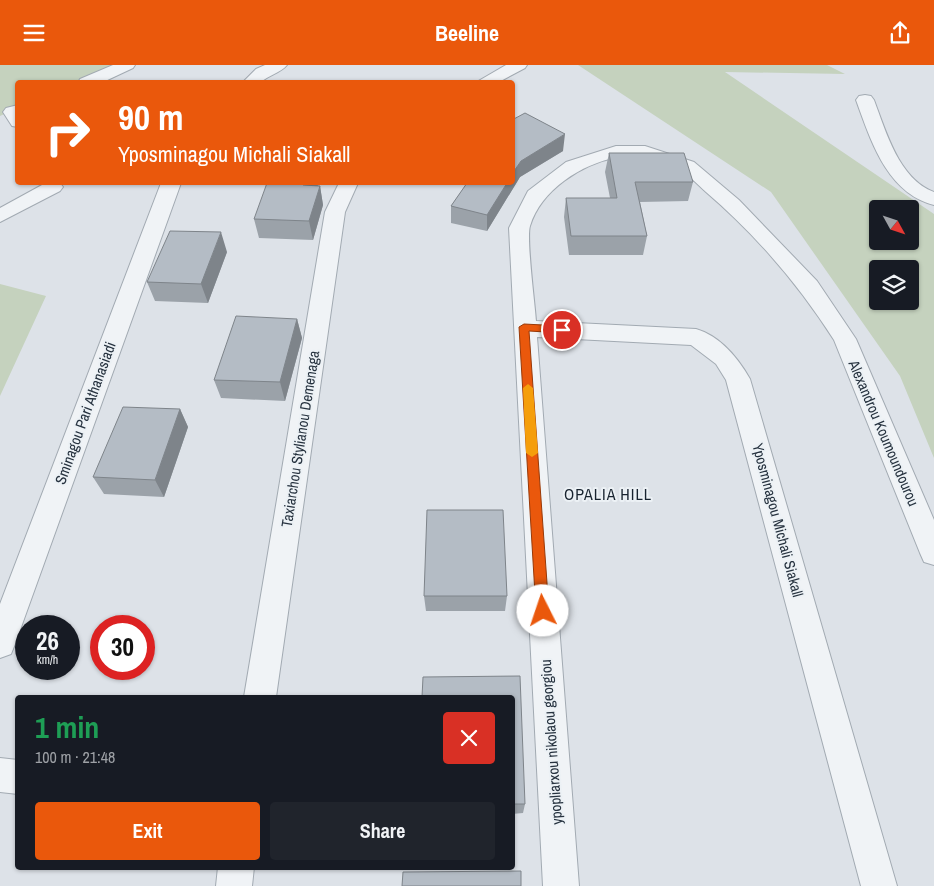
<!DOCTYPE html>
<html lang="en">
<head>
<meta charset="utf-8">
<style>
	body { margin:0; font-family:"Archivo Narrow",sans-serif; background:#20242c; color:#f1f3f6; height:100vh; display:flex; flex-direction:column; font-size:19px; white-space:nowrap }
	* { box-sizing:border-box; margin:0 }
	p { font-size:16px; color:#9ea1a6 }
	.icon { flex:none; width:28px; height:28px; fill:none; stroke:currentColor; stroke-width:2; stroke-linecap:round; stroke-linejoin:round }
	.map { position:relative; flex:1; overflow:hidden }
	.details { position:absolute; left:15px; top:630px; width:500px; height:175px; display:flex; flex-direction:column; background:#171b24; border-radius:5px; box-shadow:0 1px 4px #0004 }
	.details>* { flex:none }
	.hud { position:absolute; left:15px; top:15px; width:500px; height:105px; border-radius:5px; box-shadow:0 1px 4px #0004; background:#ea580c; color:#fff; overflow:hidden }
	.needle { width:32px; rotate:130deg }
	.fabs { position:absolute; left:869px; top:135px; display:grid; gap:10px }
	.fabs a { display:grid; place-items:center; width:50px; height:50px; border-radius:5px; background:#171b24; box-shadow:0 1px 4px #0004; font-size:25px }
	.speed { position:absolute; left:15px; top:550px; display:flex; gap:10px; font-size:25px; font-weight:700; text-align:center }
	.speed>* { display:grid; place-content:center; width:65px; height:65px; border-radius:50%; background:#171b24; box-shadow:0 1px 4px #0004; line-height:1 }
	.speed small { font-size:12px; font-weight:400 }
	.speed .limit { border:8px solid #d22; background:#fff; color:#111 }
	.pin { position:absolute; display:grid; place-items:center; width:42px; height:42px; color:#fff; margin:-21px; border:2px solid #fff; border-radius:50%; box-shadow:0 1px 5px #0007 }
	.me { position:absolute; width:55px; margin:-28px; rotate:356deg; stroke-linejoin:round; filter:drop-shadow(0 0 4px #0008) }
	.turn { display:flex; align-items:center; gap:18px; height:105px; padding:0 20px; font-size:22px }
	.turn .icon { width:65px; height:65px; stroke-width:2.5 }
	.turn b { display:block; font-size:35px; line-height:42px }
	.round { display:grid; place-items:center; flex:none; width:52px; height:52px; border-radius:5px; background:#20242c }
	.overview { display:flex; align-items:center; justify-content:space-between; height:85px; padding:0 20px }
	h1 { font-size:30px; font-weight:800; line-height:38px; color:#1e9e55 }
	.primary-button { display:flex; gap:10px; margin-top:auto; padding:10px 20px }
	.primary-button a { flex:1; height:58px; border-radius:5px; background:#ea580c; color:#fff; font-size:20px; font-weight:800; line-height:58px; text-align:center }
	.primary-button a+a { background:#20242c; color:#f1f3f6 }
	header { display:flex; justify-content:space-between; align-items:center; height:65px; padding:0 20px; background:#ea580c; color:#fff; font-size:22px; font-weight:800 }
	.map>svg:first-child { display:block }
</style>
</head>
<body>
<header><svg class="icon" aria-label="menu" viewBox="0 0 24 24"><path d="M4 6h16M4 12h16M4 18h16"/></svg>Beeline<svg class="icon" aria-label="share" viewBox="0 0 24 24"><path d="M12 15V3M7 8l5-5 5 5M5 13v7h14v-7"/></svg></header>
<div class="map">
<svg width="934" height="821" viewBox="0 0 934 821">
	<rect width="100%" height="100%" fill="#dde2e8"/>
	<path fill="#c5d2be" fill-rule="evenodd" d="M0 0H112L74 17 18 18 17 43 0 51Z
		M578 0H827L845 9 725 7 934 149V393L900 311 771 127ZM878 144H910V176H878ZM878 204H910V236H878Z
		M0 219 46 231 0 331Z"/>
	<g fill="none" stroke-linecap="round" stroke-linejoin="round">
		<g stroke="#a2aab2" stroke-width="2">
			<path id="minor" d="M113 0H135L133 3 101 18H78L80 14Z
				M265 0H287C281 8 268 10 260 18H242L256 4Z
				M506 0H527L525 3 497 18H475Z
				M865 30 871 31 874 35C886 67 899 114 934 127V140C887 128 871 76 856 35L859 31Z
				M18 40V62L12 61 3 47 6 43Z
				M616 81H645L694 97 739 135 817 216 856 274 934 455V500L924 497 920 488 834 275C799 220 755 169 706 127 698 120 689 110 680 105 662 95 637 88 618 92 581 99 541 125 530 161 526 173 535 239 536 256L696 264C720 271 738 293 750 314L897 821H861L726 315 716 299 691 280 537 272 579 821H543L509 163 528 126 566 97Z
				M42 118H60L63 122 60 126 0 157V143L42 120Z
				M161 118H181L15 579 11 589 0 593V539Z
				M339 118H358L345 147 276 632H244L325 147Z
				M0 693 18 695V729L0 727Z
				M218 802H254L252 821H216Z"/>
		</g>
		<use href="#minor" fill="#f0f3f6" fill-rule="evenodd"/>
	</g>
	<path fill="#9ba2a9" d="M512 55 563 86 520 112 487 166 451 158V141Z
		M609 88 693 117 688 136 640 137 647 171 643 190H569L564 152 566 133H610L605 107Z
		M319 118 318 121H320L323 140 313 175 259 173 254 154Z
		M227 187 208 238 155 236 147 217Z
		M297 254 302 273 285 336 221 333 214 315Z
		M180 344 188 362 164 432 104 429 93 412Z
		M424 531H507L505 546H426Z
		M512 632 525 739 523 748 512 749Z"/>
	<path fill="#7e848a" d="M565 69 563 86 520 112 487 166V150L507 118H512V109L521 96Z
		M304 118H319L306 139 303 120Z
		M320 121 323 140 313 175 309 156Z
		M221 167 227 187 208 238 201 219Z
		M297 254 302 273 285 336 280 317Z
		M180 344 188 362 164 432 155 415Z"/>
	<path fill="#b4bcc5" stroke="#7e848a" d="M525 48 565 69 521 96 512 109V55Z
		M609 88H684L693 117H635L647 171H571L566 133H617Z
		M267 118H304L303 120 320 121 309 156 254 154Z
		M467 118H507L487 150 451 141Z
		M170 166 221 167 201 219 147 217Z
		M236 251 297 254 280 317 214 315Z
		M123 342 180 344 155 415 93 412Z
		M427 445H503L507 531H424Z
		M520 611 525 739H512V632H422L423 612Z
		M521 806V821H402L403 807Z"/>
	<path fill="#ea580c" stroke="#983908" d="M524 259 562 261 567 265 562 268 529 266 549 546 547 550 543 552 538 550 536 546 519 262Z"/>
	<path fill="#f59e0b" d="M528 319 533 323 538 388 532 392 526 388 523 323Z"/>
	<g text-anchor="middle" dominant-baseline="central" stroke-width="4" stroke-linejoin="round" paint-order="stroke">
		<g font-size="15" fill="#26323f" stroke="#ecf1f5">
			<text transform="translate(85 348) rotate(-70)">Sminagou Pari Athanasiadi</text>
			<text transform="translate(884 368) rotate(67)">Alexandrou Koumoundourou</text>
			<text transform="translate(300 374) rotate(-81)">Taxiarchou Stylianou Demenaga</text>
			<text transform="translate(778 455) rotate(75)">Yposminagou Michali Siakall</text>
			<text transform="translate(551 677) rotate(-94)">ypopliarxou nikolaou georgiou</text>
		</g>
		<g font-size="16" letter-spacing="1" fill="#18232f" stroke="#ecf1f5">
			<text x="608" y="429">OPALIA HILL</text>
		</g>
	</g>
</svg>
<div class="fabs">
<a><svg class="needle" viewBox="-14 -14 28 28"><path d="M0-13l5 13h-10z" fill="#e53935"/><path d="M0 13l5-13h-10z" fill="#9ea1a6"/></svg></a>
<a><svg class="icon" aria-label="layers" viewBox="0 0 24 24"><path d="M12 4l9 5-9 5-9-5zM3 14l9 5 9-5"/></svg></a>
</div>
<div class="speed"><div>26<small>km/h</small></div><div class="limit">30</div></div>
<div class="pin" style="left:562px;top:265px;background:#d93025"><svg class="icon" aria-label="arrive" viewBox="0 0 24 24"><path d="M6 21V4h12l-3 4 3 4H6"/></svg></div>
<svg class="me" style="left:543px;top:546px" viewBox="-20 -20 40 40"><circle r="19" fill="#fff"/><path d="M0-13L10 11 0 6-10 11z" fill="#ea580c"/></svg>
<div class="hud">
<div class="turn"><svg class="icon" aria-label="right" viewBox="0 0 24 24"><path d="M7 20v-9h11M14 6l5 5-5 5"/></svg><div><b>90 m</b>Yposminagou Michali Siakall</div></div>
</div>
<section class="details">
<div class="overview"><div><h1>1 min</h1><p>100 m · 21:48</p></div><a class="round" style="background:#d93025;color:#fff"><svg class="icon" aria-label="close" viewBox="0 0 24 24"><path d="M6 6l12 12M18 6L6 18"/></svg></a></div>
<div class="primary-button"><a>Exit</a><a>Share</a></div>
</section>
</div>
</body>
</html>
